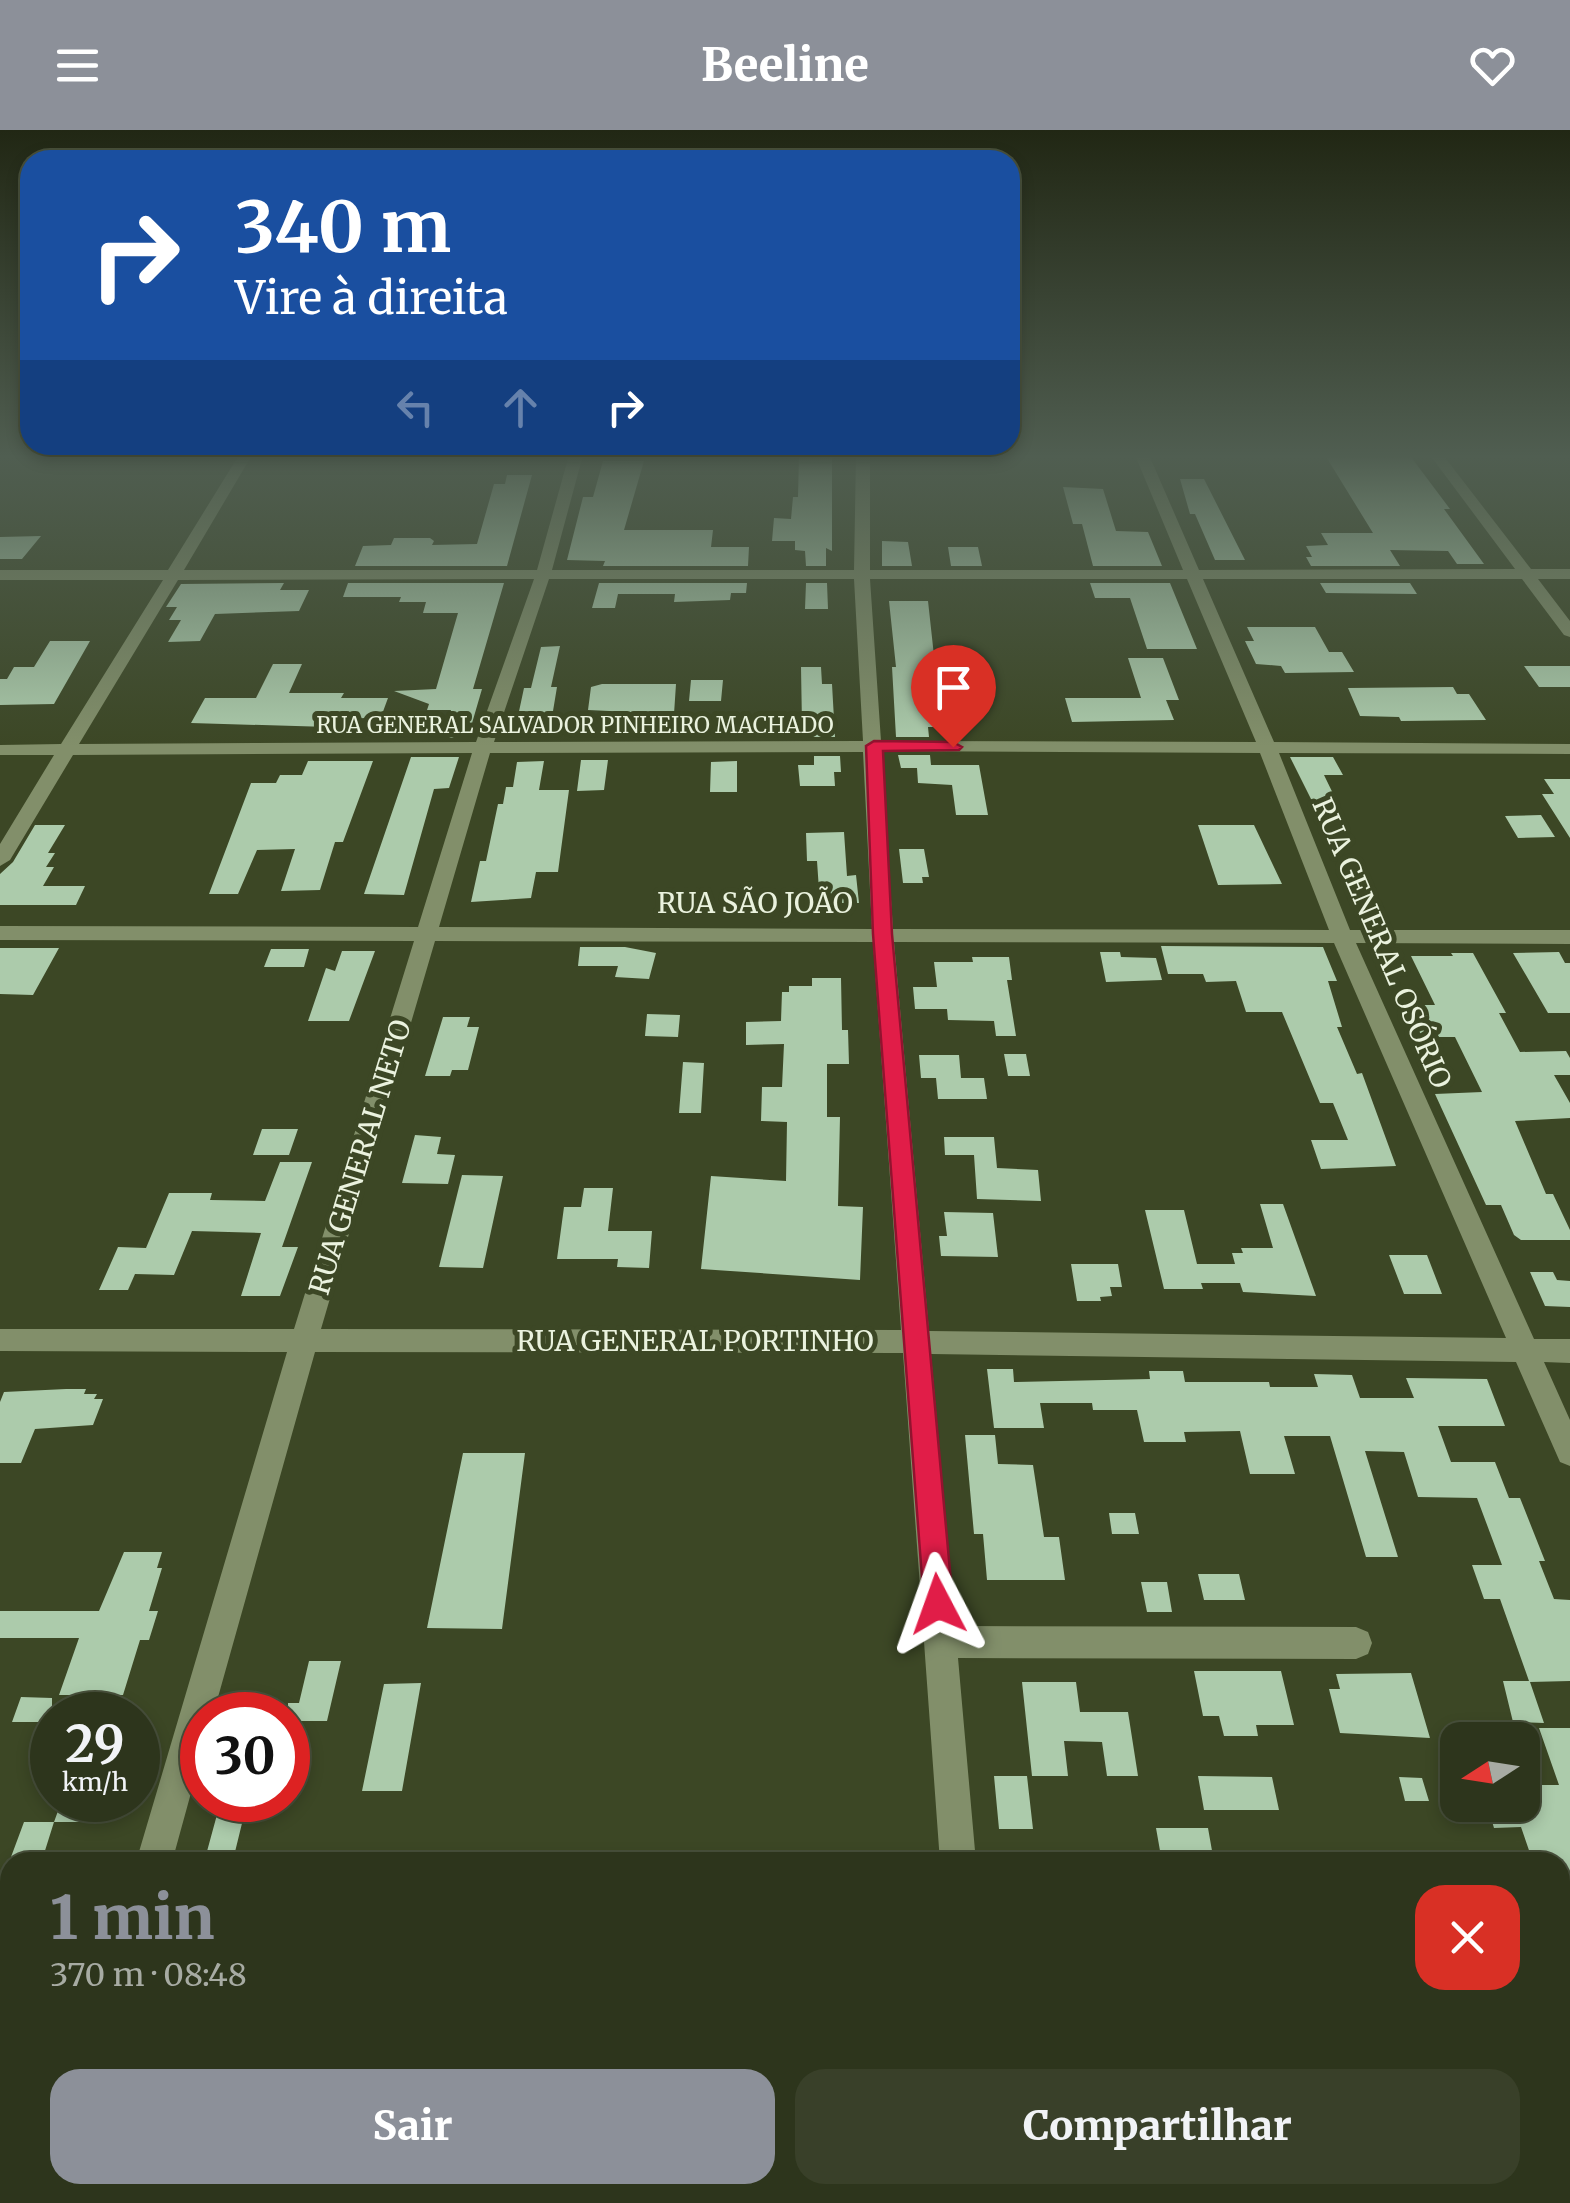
<!DOCTYPE html>
<html lang="pt">
<head>
<meta charset="utf-8">
<style>
	body { margin:0; font-family:Merriweather,serif; background:#394029; color:#f1f3f6; height:100vh; display:flex; flex-direction:column; font-size:38px; white-space:nowrap }
	* { box-sizing:border-box; margin:0 }
	p { font-size:32px; color:#a7aba3 }
	.icon { flex:none; width:55px; height:55px; fill:none; stroke:currentColor; stroke-width:2; stroke-linecap:round; stroke-linejoin:round }
	.map { position:relative; flex:1; overflow:hidden }
	.drawer { position:absolute; left:0px; top:1722px; width:1570px; height:352px; display:flex; flex-direction:column; background:#2d351c; border-radius:30px 30px 0 0; box-shadow:0 5px 15px #0003,0 0 0 2px #48503b }
	.drawer>* { flex:none }
	.guide { position:absolute; left:20px; top:20px; width:1000px; height:305px; border-radius:30px; box-shadow:0 5px 15px #0003,0 0 0 2px #48503b; background:#1a4fa0; color:#fff; overflow:hidden }
	.needle { width:65px; rotate:258deg }
	.controls { position:absolute; left:1440px; top:1592px; display:grid; gap:20px }
	.controls a { display:grid; place-items:center; width:100px; height:100px; border-radius:20px; background:#2d351c; box-shadow:0 5px 15px #0003,0 0 0 2px #48503b; font-size:50px }
	.speed { position:absolute; left:30px; top:1562px; display:flex; gap:20px; font-size:50px; font-weight:700; text-align:center }
	.speed>* { display:grid; place-content:center; width:130px; height:130px; border-radius:50%; background:#2d351c; box-shadow:0 5px 15px #0003,0 0 0 2px #48503b; line-height:1 }
	.speed small { font-size:25px; font-weight:400 }
	.speed .limit { border:15px solid #d22; background:#fff; color:#111 }
	.pin { position:absolute; display:grid; place-items:center; width:85px; height:85px; color:#fff; margin:-102px -42px; border-radius:50% 50% 50% 0; rotate:-45deg; box-shadow:0 0 10px #0007 }
	.pin .icon { rotate:45deg }
	.me { position:absolute; width:110px; margin:-55px; rotate:356deg; stroke-linejoin:round; filter:drop-shadow(0 0 8px #0008) }
	.turn { display:flex; align-items:center; gap:35px; height:210px; padding:0 50px; font-size:45px }
	.turn .icon { width:130px; height:130px; stroke-width:2.5 }
	.turn b { display:block; font-size:70px; line-height:85px }
	.lanes { display:flex; align-items:center; height:95px; padding:0 50px; background:#0003; justify-content:center; gap:50px; direction:ltr }
	.lanes .off { opacity:.35 }
	.round { display:grid; place-items:center; flex:none; width:105px; height:105px; border-radius:30px; background:#394029 }
	.summary { display:flex; align-items:center; justify-content:space-between; height:170px; padding:0 50px }
	h1 { font-size:60px; font-weight:800; line-height:75px; color:#8c9099 }
	.cta { display:flex; gap:20px; margin-top:auto; padding:20px 50px }
	.cta a { flex:1; height:115px; border-radius:30px; background:#8c9099; color:#fff; font-size:40px; font-weight:800; line-height:115px; text-align:center }
	.cta a+a { background:#394029; color:#f1f3f6 }
	header { display:flex; justify-content:space-between; align-items:center; height:130px; padding:0 50px; background:#8c9099; color:#fff; font-size:45px; font-weight:800 }
	.map>svg:first-child { display:block }
</style>
</head>
<body>
<header><svg class="icon" aria-label="menu" viewBox="0 0 24 24"><path d="M4 6h16M4 12h16M4 18h16"/></svg>Beeline<svg class="icon" aria-label="heart" viewBox="0 0 24 24"><path d="M12 20l-8-8c-3-5 5-10 8-4 3-6 11-1 8 4z"/></svg></header>
<div class="map">
<svg width="1570" height="2073" viewBox="0 0 1570 2073">
	<rect width="100%" height="100%" fill="#3c4725"/>
	<path fill="#accbab" d="M799 325H832V421L826 418V436H806L805 421 795 420V411H772L774 388 791 389 793 367H798Z
		M1325 325 1411 327 1450 379H1444L1484 434H1457L1448 421 1390 420 1400 436H1311L1306 427H1312L1306 416 1328 415 1321 403H1373Z
		M603 331H644L624 400H713L711 417H749L748 436H603L605 431 567 430 583 367H593Z
		M507 345H532L507 436H355L363 416 391 415 394 408H430L434 411 432 415 477 414 494 354H505Z
		M1180 349H1204L1245 430H1215L1195 384H1190Z
		M1063 357 1103 359 1116 401 1148 402 1162 436H1093L1082 394H1073Z
		M41 406 22 429H0V407Z
		M882 411 908 412 912 436H882Z
		M948 417H978L982 436H951Z
		M284 453 280 460H309L299 481 215 484 200 511 168 512 181 490H169L177 477H166L181 454Z
		M348 453H504L473 559H482L470 600H465L463 608H443L451 580H427L429 574 394 561 436 559 458 483H423L426 472H399L401 467H343Z
		M599 453H747L746 463H731L730 470 674 472 675 464H618L615 478H592Z
		M806 453H827L828 479H805Z
		M1090 453H1170L1197 519H1147L1130 468H1095Z
		M1320 453H1410L1417 464 1326 463Z
		M889 471H928L935 535H943L945 545H950L959 597H928L929 607H896L892 537H896Z
		M1247 497H1315L1329 522H1342L1354 542 1285 543 1281 536 1256 534 1245 511H1254Z
		M50 511H90L54 574 0 575V549H7L14 537H34Z
		M560 516 551 557H557L552 587 518 586 524 558H531L541 517Z
		M1128 528H1163L1179 570H1166L1174 590 1072 592 1065 568H1141Z
		M273 534H302L289 563H344L341 568H388L381 587 332 590 329 597 191 593 205 568H256Z
		M1524 536H1570V557H1539Z
		M801 537H821L822 554H832L835 607H813L812 595H802Z
		M691 550H723L721 571H689Z
		M602 554H676L674 584 588 580 591 557Z
		M1453 557 1457 564H1469L1486 590 1401 591 1399 587 1360 586 1348 558Z
		M898 625H930L931 635H979L988 685H956L952 655 918 653 917 638H901Z
		M814 626H840L841 642H834L835 656H800L798 635H814Z
		M411 627H459L449 658 434 659 404 765 364 764Z
		M1290 627H1333L1343 645H1324L1341 680 1317 681Z
		M581 630H608L604 660 577 661Z
		M308 631H373L343 712H335L320 760 281 761 295 719 257 720 238 764H209L251 653H276L280 645H302Z
		M544 631 539 660H569L558 742H536L531 768 471 772 480 731H486L498 674H503L506 657H513L517 632Z
		M737 631V662H710L711 632Z
		M1544 649H1570V708L1542 664H1554Z
		M1541 685 1555 707 1518 708 1505 686Z
		M35 695H65L48 723H55L46 737H54L43 756H85L76 775H0V744L13 732Z
		M1198 695H1254L1282 754 1218 755Z
		M844 702 847 746 856 745 859 773H829L827 760H819L817 731H807L806 703Z
		M899 719H924L929 747H922L923 753H903Z
		M1161 816 1323 817 1337 851H1328L1342 897H1337L1357 944 1362 943 1396 1036 1321 1039 1311 1010H1348L1333 973H1320L1282 882H1246L1236 851 1206 852 1203 844H1168Z
		M580 817H625L656 823 649 849 615 847 618 836H578Z
		M0 818H59L33 865 0 864Z
		M271 819H309L304 837H264Z
		M342 821H375L349 891H308L326 838 335 841Z
		M1100 822H1120L1121 827 1156 828 1162 850 1106 852Z
		M1559 822 1565 833H1570V883H1548L1513 823Z
		M1451 823H1473L1506 883H1499L1520 922 1566 921 1570 928V945H1554L1570 973V988L1515 991 1546 1064H1553L1570 1100V1110H1521L1514 1105 1501 1075H1486L1435 964 1482 962 1455 907H1422L1407 875H1435L1411 826H1453Z
		M972 827H1009L1012 850H1007L1016 906H996L994 891 948 890 947 879H915L913 857H937L934 832H973Z
		M812 848H841L842 900H848L849 934H827V987H840L838 1076 863 1077 860 1150 701 1139 711 1046 786 1051 787 992 761 991 762 957H782L784 914 746 915V892L781 891 782 862H789V856H812Z
		M647 884 680 885 678 907 645 906Z
		M443 887H470L467 897H479L468 940H452L450 946H425Z
		M1004 924H1026L1030 946H1008Z
		M919 925H959L961 948H984L987 969H938L936 948H921Z
		M683 932 704 933 701 983H679Z
		M262 999H298L289 1025H253Z
		M415 1005 441 1007 437 1024 455 1025 448 1054 402 1053Z
		M944 1007H994L997 1038 1038 1040 1041 1071 977 1069 974 1025H945Z
		M280 1032H312L282 1117H298L280 1166H241L261 1103 192 1101 174 1145 135 1144 128 1160H99L118 1117 146 1118 169 1063H212L210 1070 265 1071Z
		M462 1045 503 1046 483 1138 439 1137Z
		M584 1058H613L608 1101H652L649 1138 617 1137 618 1129H557L564 1077H581Z
		M1260 1074H1283L1316 1166 1243 1162 1240 1153H1201L1203 1159H1164L1145 1080H1184L1197 1134H1235L1232 1123H1243L1241 1118H1273Z
		M944 1082 993 1083 998 1127 941 1126 939 1106H947Z
		M1389 1125H1427L1442 1164H1404Z
		M1071 1134H1118L1122 1157H1110L1112 1166 1100 1167 1101 1171H1077Z
		M1530 1142H1553L1557 1150 1570 1151V1177L1545 1176Z
		M987 1239H1013L1014 1252 1150 1249 1149 1241H1183L1185 1252H1269L1270 1257H1318L1314 1244 1352 1245 1360 1268H1414L1406 1248 1487 1249 1505 1296H1438L1451 1332H1495L1509 1368H1520L1545 1431H1539L1554 1469 1570 1470V1551L1530 1552 1544 1593 1513 1592 1503 1551H1529L1500 1469H1484L1472 1435H1502L1477 1368 1418 1367 1404 1322 1365 1321 1398 1427H1366L1330 1306H1284L1295 1344H1250L1240 1301 1184 1302 1186 1312H1144L1137 1280H1093L1092 1273H1040L1044 1298H994Z
		M66 1259H86L84 1264H97L94 1269H103L93 1295 35 1299 21 1333H0V1272L4 1262Z
		M965 1305H995L998 1334 1033 1335 1044 1407H1059L1065 1450H987L983 1404H974Z
		M463 1323H525L502 1499 427 1498Z
		M1109 1383H1135L1139 1404H1112Z
		M124 1422H162L157 1438H162L149 1481H158L149 1510H140L123 1565H59L79 1508H0V1481H99Z
		M1198 1444H1239L1245 1470H1204Z
		M1141 1452H1167L1172 1482H1147Z
		M309 1531H341L327 1591H288V1573H299Z
		M1194 1541H1281L1294 1595H1256L1258 1606H1224L1219 1586H1203Z
		M1411 1543 1430 1608 1340 1603 1329 1559H1340L1336 1544Z
		M1022 1552H1076L1080 1582H1128L1138 1646H1107L1102 1612 1064 1611 1068 1646H1032Z
		M421 1553 402 1661H362L384 1554Z
		M21 1567 52 1568V1592H12Z
		M1539 1598H1570V1778H1567L1560 1759V1732H1533L1521 1697 1494 1698 1487 1675H1522V1655H1559Z
		M994 1646H1027L1033 1699H999Z
		M1198 1646 1272 1647 1279 1680H1204Z
		M1399 1647 1422 1648 1429 1671H1405Z
		M62 1670H108L101 1692H54Z
		M218 1681H245L234 1726 206 1725Z
		M24 1692H54L43 1727H11Z
		M1156 1698H1208L1214 1732H1162Z"/>
	<g fill="none" stroke-linecap="round" stroke-linejoin="round">
		<path fill="#828f6a" fill-rule="evenodd" d="M239 325H252L184 440H537L569 325H583L552 440H854L856 325H870V440H1183L1135 325H1149L1199 440 1515 439 1430 325H1443L1531 439H1570V449H1538L1570 491V507L1564 505 1522 449H1203L1274 612 1570 614V624L1279 623 1350 800H1570V814L1356 813 1534 1209H1570V1233L1544 1232 1570 1290V1336L1560 1332 1516 1232 931 1224 955 1496 1356 1497 1368 1502 1372 1513 1368 1524 1356 1529 958 1528 976 1732H940L903 1223 315 1222 213 1585H202V1623L172 1732H136L287 1222 0 1221V1199H294L414 811 0 810V796L418 797 472 623 73 625 10 730 0 736V714L54 625H0V615L61 614 163 450H0V440H168ZM534 449 476 612 79 614 178 450ZM549 449H854L863 611 494 612ZM870 449H1187L1256 612 881 611ZM881 621 1260 623 1329 800 893 799ZM863 622 872 799 439 797 490 623ZM435 811 873 812 901 1200 321 1199ZM894 812 1334 813 1506 1208 929 1201Z
			M0 1883H10V1923H0Z
			M1560 1913H1570V1953H1560Z
			M39 2065H81L79 2073H37Z
			M961 2065H1003V2073H961Z"/>
	</g>
	<linearGradient id="sky" x2="0" y2="1"><stop stop-color="#212714"/><stop offset="0.53" stop-color="#505e51"/><stop offset="1" stop-color="#505e51" stop-opacity="0"/></linearGradient>
	<rect width="1570" height="616" fill="url(#sky)"/>
	<path fill="#e11d48" stroke="#92132f" stroke-width="2.5" d="M953 612 962 617 959 620 883 621 892 804 953 1474 949 1484 938 1488 928 1484 924 1474 873 804 866 616 874 611Z"/>
	<g text-anchor="middle" dominant-baseline="central" stroke-width="10" stroke-linejoin="round" paint-order="stroke">
		<g font-size="22" fill="#eaf2de" stroke="#3c4725">
			<text x="575" y="595">RUA GENERAL SALVADOR PINHEIRO MACHADO</text>
		</g>
		<g font-size="28" fill="#eaf2de" stroke="#3c4725">
			<text x="755" y="773">RUA SÃO JOÃO</text>
			<text transform="translate(1382 813) rotate(67)">RUA GENERAL OSÓRIO</text>
			<text transform="translate(360 1027) rotate(-73)">RUA GENERAL NETO</text>
			<text x="695" y="1211">RUA GENERAL PORTINHO</text>
		</g>
	</g>
</svg>
<div class="controls">
<a><svg class="needle" viewBox="-14 -14 28 28"><path d="M0-13l5 13h-10z" fill="#e53935"/><path d="M0 13l5-13h-10z" fill="#a7aba3"/></svg></a>
</div>
<div class="speed"><div>29<small>km/h</small></div><div class="limit">30</div></div>
<div class="pin" style="left:953px;top:617px;background:#d93025"><svg class="icon" aria-label="arrive" viewBox="0 0 24 24"><path d="M6 21V4h12l-3 4 3 4H6"/></svg></div>
<svg class="me" style="left:938px;top:1474px" viewBox="-20 -20 40 40"><path d="M0-17L14 15 0 8-14 15z" fill="#e11d48" stroke="#fff" stroke-width="4"/></svg>
<div class="guide">
<div class="turn"><svg class="icon" aria-label="right" viewBox="0 0 24 24"><path d="M7 20v-9h11M14 6l5 5-5 5"/></svg><div><b>340 m</b>Vire à direita</div></div>
<div class="lanes"><svg class="icon off" aria-label="left" viewBox="0 0 24 24"><path d="M17 20v-9H6M10 6l-5 5 5 5"/></svg><svg class="icon off" aria-label="ahead" viewBox="0 0 24 24"><path d="M12 20V5M6 11l6-6 6 6"/></svg><svg class="icon" aria-label="right" viewBox="0 0 24 24"><path d="M7 20v-9h11M14 6l5 5-5 5"/></svg></div>
</div>
<section class="drawer">
<div class="summary"><div><h1>1 min</h1><p>370 m · 08:48</p></div><a class="round" style="background:#d93025;color:#fff"><svg class="icon" aria-label="close" viewBox="0 0 24 24"><path d="M6 6l12 12M18 6L6 18"/></svg></a></div>
<div class="cta"><a>Sair</a><a>Compartilhar</a></div>
</section>
</div>
</body>
</html>
